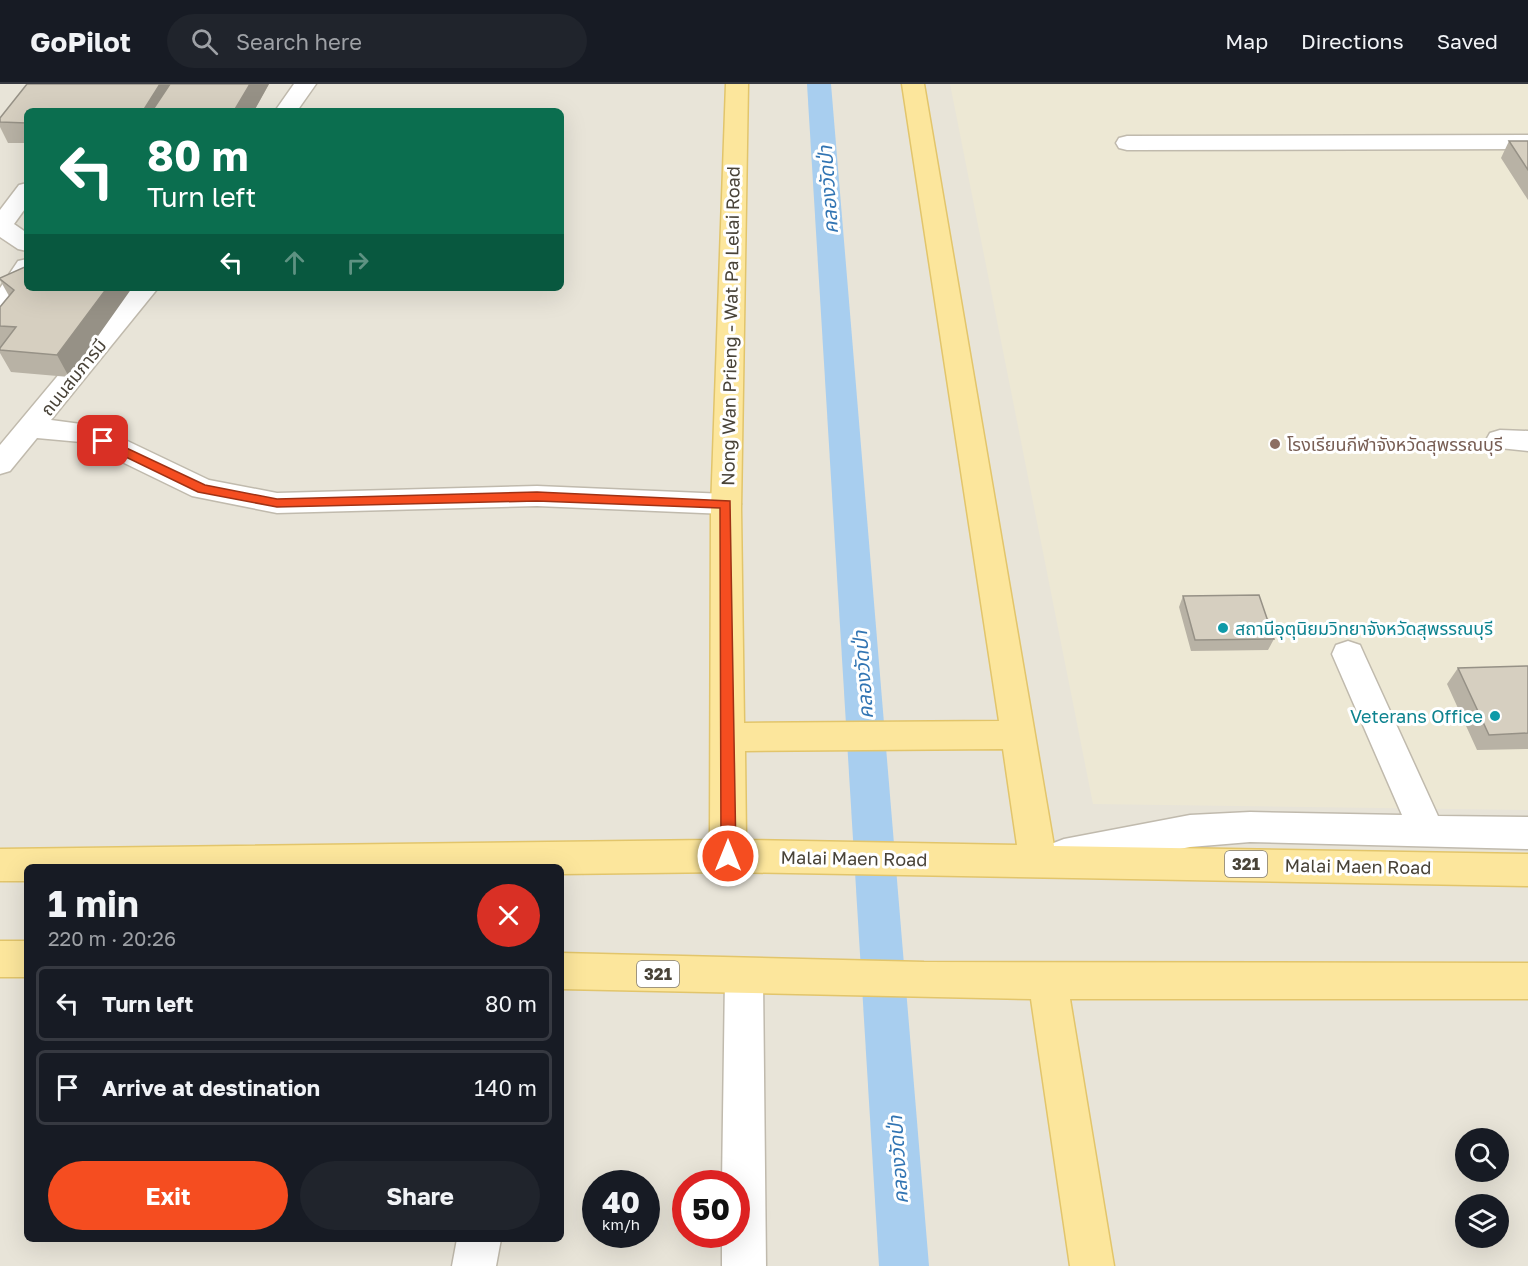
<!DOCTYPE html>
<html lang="en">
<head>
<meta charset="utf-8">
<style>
	body { margin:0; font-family:"Golos Text","Noto Sans Thai",sans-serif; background:#20242c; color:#f1f3f6; height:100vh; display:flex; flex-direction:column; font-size:22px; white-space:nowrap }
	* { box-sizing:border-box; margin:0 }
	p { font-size:20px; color:#9ea1a6 }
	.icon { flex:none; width:33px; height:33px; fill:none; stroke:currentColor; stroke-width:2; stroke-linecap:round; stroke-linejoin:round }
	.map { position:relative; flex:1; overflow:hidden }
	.panel { position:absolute; left:24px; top:780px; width:540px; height:378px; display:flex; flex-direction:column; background:#171b24; border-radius:9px; box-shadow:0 6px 24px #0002 }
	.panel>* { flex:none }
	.top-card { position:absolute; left:24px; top:24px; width:540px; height:183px; border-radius:9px; box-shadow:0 6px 24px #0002; background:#0b6e4f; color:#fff; overflow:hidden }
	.tools { position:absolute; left:1455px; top:1044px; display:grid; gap:12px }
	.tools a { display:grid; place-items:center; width:54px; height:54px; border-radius:50%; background:#171b24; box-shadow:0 6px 24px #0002; font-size:30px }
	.speed { position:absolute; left:582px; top:1086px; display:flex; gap:12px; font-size:30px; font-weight:700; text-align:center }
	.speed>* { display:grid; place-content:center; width:78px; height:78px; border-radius:50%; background:#171b24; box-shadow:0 6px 24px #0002; line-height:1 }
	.speed small { font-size:15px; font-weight:400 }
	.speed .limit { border:9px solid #d22; background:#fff; color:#111 }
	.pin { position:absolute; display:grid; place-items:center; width:51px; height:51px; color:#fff; margin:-26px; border-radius:12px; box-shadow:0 3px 9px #0006 }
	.me { position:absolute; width:66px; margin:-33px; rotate:0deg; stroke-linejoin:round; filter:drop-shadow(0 0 4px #0008) }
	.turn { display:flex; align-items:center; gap:21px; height:126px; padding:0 24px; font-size:27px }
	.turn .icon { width:78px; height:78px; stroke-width:2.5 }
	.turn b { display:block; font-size:42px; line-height:51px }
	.lanes { display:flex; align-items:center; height:57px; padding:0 24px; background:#0003; justify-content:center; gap:30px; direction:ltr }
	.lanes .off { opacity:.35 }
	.round { display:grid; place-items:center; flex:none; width:63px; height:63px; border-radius:32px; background:#20242c }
	.head { display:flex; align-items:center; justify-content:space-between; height:102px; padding:0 24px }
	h1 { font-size:36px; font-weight:700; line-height:45px }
	.primary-button { display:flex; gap:12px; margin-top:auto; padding:12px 24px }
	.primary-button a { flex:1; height:69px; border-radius:36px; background:#f54d20; color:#fff; font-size:24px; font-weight:700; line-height:69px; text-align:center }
	.primary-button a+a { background:#20242c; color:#f1f3f6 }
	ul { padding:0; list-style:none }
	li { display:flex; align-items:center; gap:18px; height:75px; margin:0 12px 9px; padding:0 12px; border:3px solid #363941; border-radius:9px }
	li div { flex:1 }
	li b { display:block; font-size:22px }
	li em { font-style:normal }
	header { display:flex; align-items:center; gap:36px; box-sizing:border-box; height:84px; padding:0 30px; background:#171b24; border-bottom:2px solid #363941 }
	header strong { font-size:28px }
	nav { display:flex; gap:33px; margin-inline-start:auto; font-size:21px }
	.search { width:420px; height:54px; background:#20242c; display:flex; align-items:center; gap:15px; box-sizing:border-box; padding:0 21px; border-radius:33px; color:#9ea1a6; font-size:22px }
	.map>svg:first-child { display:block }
</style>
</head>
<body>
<header>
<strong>GoPilot</strong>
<div class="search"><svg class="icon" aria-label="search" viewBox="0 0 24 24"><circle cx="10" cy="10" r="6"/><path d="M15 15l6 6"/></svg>Search here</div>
<nav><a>Map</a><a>Directions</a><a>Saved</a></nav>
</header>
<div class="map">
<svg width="1528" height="1182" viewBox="0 0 1528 1182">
	<rect width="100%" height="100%" fill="#f5f2ea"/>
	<path fill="#e8e4d8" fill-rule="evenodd" d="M0 0H1528V1182H0ZM27 27H561V204H27ZM27 783H561V1155H27ZM1466 1054H1498V1088H1466ZM596 1100H646V1150H596ZM686 1100H736V1150H686ZM1466 1120H1498V1154H1466Z"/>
	<path fill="#ede8d4" d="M950 0H1528V726L1093 720Z"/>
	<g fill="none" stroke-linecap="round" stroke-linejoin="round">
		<path fill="#a8ceef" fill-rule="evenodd" d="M807 0H831L929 1182H879Z"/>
		<g stroke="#c0baad" stroke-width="3">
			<path id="minor" d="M294 0H316L297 27H275Z
				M1528 51V65L1127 66 1119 64 1116 59 1119 54 1127 52Z
				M27 99V122L14 140 27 149V167L18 165 0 153V126L19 101Z
				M27 175V201L9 229 0 231V204L18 177Z
				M131 204H158L51 336 96 342 209 396 277 409 537 402 726 410 736 413 741 420 736 427 726 430 537 422 277 429 192 412 81 358 37 354 10 387 0 390V361Z
				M1500 346 1528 347V367L1490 363 1486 356 1490 349Z
				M1348 557 1360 561 1364 570 1438 732 1528 733V765L1250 758 1190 763 1064 787 1051 782 1046 771 1051 760 1064 755 1190 731 1250 728 1402 731 1332 570 1336 561Z
				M744 876 758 881 763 894 766 1182H722V1150H736V1100H722L725 894 730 881Z
				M457 1155H501L496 1182H452Z"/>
		</g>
		<g stroke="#e2c56b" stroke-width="3">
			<path id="major" d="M726 0H748L741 425 744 639 999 637 902 0H924L1054 762 1528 770V802L728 788 561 790V783H27V797H0V765L710 756 711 425ZM1003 665 1017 761 746 756 745 667Z
				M0 857H27V893H0Z
				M561 869 924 878 1528 879V915H1070L1114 1182H1070L1031 915 561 905Z"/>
		</g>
		<use href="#minor" fill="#fff" fill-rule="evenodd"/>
		<use href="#major" fill="#fce69c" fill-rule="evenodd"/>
	</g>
	<path fill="#b8b2a5" d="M27 0H269L254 27H27V59H8L0 43V34Z
		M1509 57H1528V116L1501 74Z
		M25 183 69 293 11 288 0 269V223L9 212 0 196V194Z
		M1183 512 1274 555 1268 566 1191 567 1179 523Z
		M1528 582V665L1477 666 1447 600 1458 584Z"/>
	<path fill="#969186" d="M160 0H175L164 27H143Z
		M250 0H269L254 27H234Z
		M107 204H132L69 293 57 271Z"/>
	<path fill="#d6cfc0" stroke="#969186" stroke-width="1.5" d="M27 0H160L143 27H27V39L0 38V34Z
		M170 0H250L234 27H152Z
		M1509 57H1528V86Z
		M27 180V204H107L57 271 0 266V264L16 243 0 242V223L14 206 0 195V194L25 183Z
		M1259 511 1274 555 1195 556 1183 512Z
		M1528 582V649L1489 651 1458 584Z"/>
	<path fill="#f54d20" stroke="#9f3215" stroke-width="1.5" d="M103 353 205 401 277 415 537 408 730 417 736 772 734 777 728 779 723 777 721 772 720 424 537 417 277 423 198 408 99 360V354Z"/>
	<circle fill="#8d6e63" stroke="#fff" stroke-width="2" cx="1275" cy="360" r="6"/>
	<g fill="#0f9aa8" stroke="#fff" stroke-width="2">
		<circle cx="1223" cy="544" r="6"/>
		<circle cx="1495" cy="632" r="6"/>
	</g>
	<g text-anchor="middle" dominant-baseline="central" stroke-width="6" stroke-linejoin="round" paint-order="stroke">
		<g fill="#fff" stroke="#807b74" stroke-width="1.5">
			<rect x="1225" y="767" width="42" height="26" rx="4.5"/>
			<rect x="637" y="877" width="42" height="26" rx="4.5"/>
		</g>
		<g font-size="16" font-weight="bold" fill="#494338">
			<text x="1246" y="780">321</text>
			<text x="658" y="890">321</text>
		</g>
		<g font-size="18" fill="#494338" stroke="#fff">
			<text transform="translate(730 242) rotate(-89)">Nong Wan Prieng - Wat Pa Lelai Road</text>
			<text transform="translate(73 293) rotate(-51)">ถนนสมภารมี</text>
			<text transform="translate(854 774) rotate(1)">Malai Maen Road</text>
			<text transform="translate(1358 782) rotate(1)">Malai Maen Road</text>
		</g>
		<g font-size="18" fill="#785e54" stroke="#fff" text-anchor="start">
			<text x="1287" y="360">โรงเรียนกีฬาจังหวัดสุพรรณบุรี</text>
		</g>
		<g font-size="18" fill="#0d838f" stroke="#fff" text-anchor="start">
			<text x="1235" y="544">สถานีอุตุนิยมวิทยาจังหวัดสุพรรณบุรี</text>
			<text x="1483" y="632" text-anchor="end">Veterans Office</text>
		</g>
		<g font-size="20" font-style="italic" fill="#3275b3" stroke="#fff">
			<text transform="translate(827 106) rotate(-94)">คลองวัดป่า</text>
			<text transform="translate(862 591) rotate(-94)">คลองวัดป่า</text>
			<text transform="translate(897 1076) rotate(-94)">คลองวัดป่า</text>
		</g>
	</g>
</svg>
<div class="tools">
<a><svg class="icon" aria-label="search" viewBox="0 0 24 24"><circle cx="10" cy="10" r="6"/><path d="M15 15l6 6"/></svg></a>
<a><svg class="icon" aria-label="layers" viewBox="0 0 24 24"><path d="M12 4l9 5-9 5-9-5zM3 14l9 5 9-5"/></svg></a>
</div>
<div class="speed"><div>40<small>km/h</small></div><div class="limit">50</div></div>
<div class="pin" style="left:103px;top:357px;background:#d93025"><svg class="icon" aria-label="arrive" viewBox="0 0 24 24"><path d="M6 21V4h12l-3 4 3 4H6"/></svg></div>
<svg class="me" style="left:728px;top:772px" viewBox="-20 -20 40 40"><circle r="17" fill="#f54d20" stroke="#fff" stroke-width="3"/><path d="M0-11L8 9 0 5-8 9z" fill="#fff"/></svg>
<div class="top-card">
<div class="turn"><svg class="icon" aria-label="left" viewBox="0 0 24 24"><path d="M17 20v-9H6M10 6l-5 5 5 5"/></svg><div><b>80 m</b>Turn left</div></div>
<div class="lanes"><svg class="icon" aria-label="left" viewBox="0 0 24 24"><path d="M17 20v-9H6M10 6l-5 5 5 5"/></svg><svg class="icon off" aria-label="ahead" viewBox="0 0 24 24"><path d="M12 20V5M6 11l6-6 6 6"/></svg><svg class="icon off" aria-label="right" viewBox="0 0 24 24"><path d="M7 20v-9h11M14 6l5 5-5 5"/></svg></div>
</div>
<section class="panel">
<div class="head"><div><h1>1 min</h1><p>220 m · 20:26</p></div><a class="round" style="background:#d93025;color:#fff"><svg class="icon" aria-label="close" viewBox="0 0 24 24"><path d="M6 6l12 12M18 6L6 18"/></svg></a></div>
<ul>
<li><svg class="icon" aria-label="left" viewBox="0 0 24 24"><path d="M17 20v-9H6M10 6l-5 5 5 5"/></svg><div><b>Turn left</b></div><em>80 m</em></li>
<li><svg class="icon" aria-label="arrive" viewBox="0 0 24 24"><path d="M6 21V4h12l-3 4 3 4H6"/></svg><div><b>Arrive at destination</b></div><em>140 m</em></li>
</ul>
<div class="primary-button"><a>Exit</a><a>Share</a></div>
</section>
</div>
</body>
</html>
